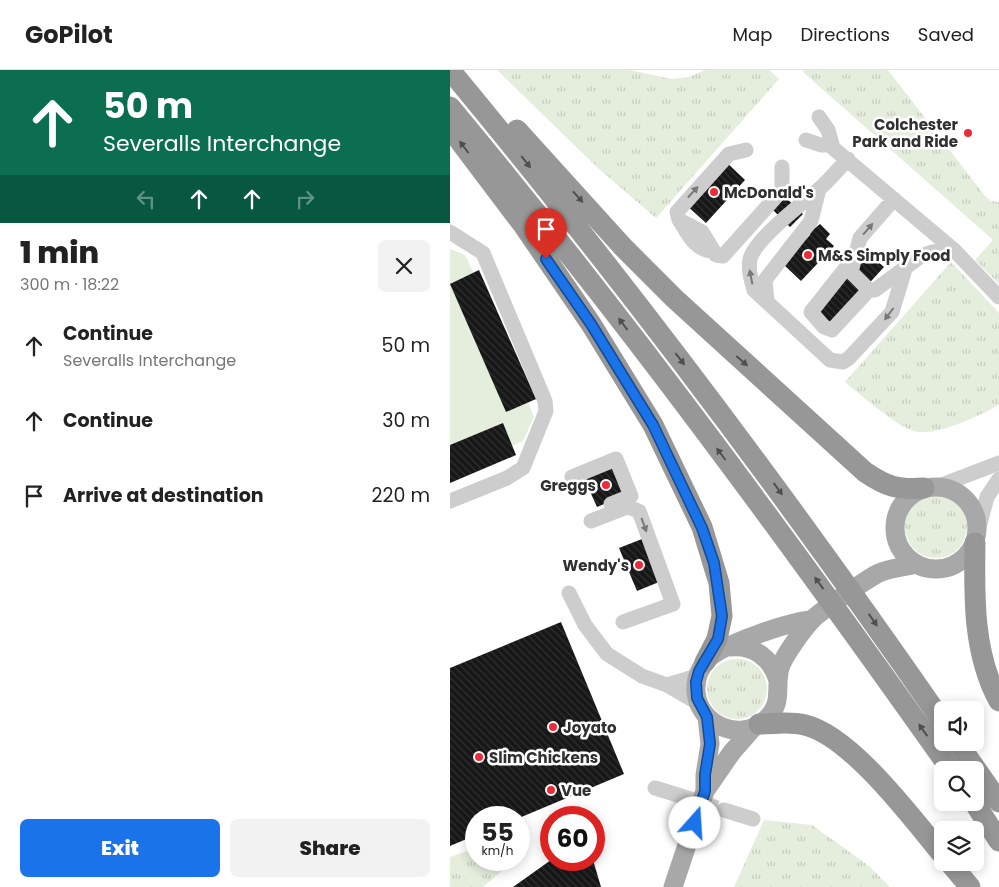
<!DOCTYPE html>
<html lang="en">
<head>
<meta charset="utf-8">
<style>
	body { margin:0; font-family:Poppins,sans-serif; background:#f2f2f2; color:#222; height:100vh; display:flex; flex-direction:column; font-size:19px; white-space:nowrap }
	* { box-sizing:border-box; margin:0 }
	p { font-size:16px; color:#767676 }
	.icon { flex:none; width:28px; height:28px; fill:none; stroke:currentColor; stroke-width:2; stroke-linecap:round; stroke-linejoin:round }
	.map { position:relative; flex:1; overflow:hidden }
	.side { display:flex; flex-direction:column; background:#fff; width:450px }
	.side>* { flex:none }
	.top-card { background:#0b6e4f; color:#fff; overflow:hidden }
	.fabs { position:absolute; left:484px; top:631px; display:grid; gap:10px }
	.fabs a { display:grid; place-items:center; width:50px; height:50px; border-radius:8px; background:#fff; box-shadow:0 2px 12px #0003; font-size:25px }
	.speed { position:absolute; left:15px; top:736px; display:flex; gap:10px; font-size:25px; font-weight:700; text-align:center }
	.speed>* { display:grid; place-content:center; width:65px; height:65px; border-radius:50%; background:#fff; box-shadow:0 2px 12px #0003; line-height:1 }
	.speed small { font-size:12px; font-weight:400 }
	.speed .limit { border:8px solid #d22; background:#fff; color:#111 }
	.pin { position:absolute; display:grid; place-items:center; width:42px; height:42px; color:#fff; margin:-51px -21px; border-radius:50% 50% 50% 0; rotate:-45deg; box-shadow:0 0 5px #0007 }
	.pin .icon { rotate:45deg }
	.me { position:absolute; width:55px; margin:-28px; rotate:19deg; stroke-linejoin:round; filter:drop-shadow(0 0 4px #0008) }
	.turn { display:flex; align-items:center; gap:18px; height:105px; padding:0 20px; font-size:22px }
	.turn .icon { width:65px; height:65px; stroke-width:2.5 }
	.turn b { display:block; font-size:35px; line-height:42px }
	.lanes { display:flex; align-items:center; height:48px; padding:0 20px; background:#0003; justify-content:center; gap:25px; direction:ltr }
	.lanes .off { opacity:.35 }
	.round { display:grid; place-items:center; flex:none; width:52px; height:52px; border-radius:8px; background:#f2f2f2 }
	.headline { display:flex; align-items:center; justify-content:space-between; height:85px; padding:0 20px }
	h1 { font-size:30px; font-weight:800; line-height:38px }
	.action { display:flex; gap:10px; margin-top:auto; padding:10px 20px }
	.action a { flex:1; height:58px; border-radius:8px; background:#1a73e8; color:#fff; font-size:20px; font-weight:800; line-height:58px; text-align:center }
	.action a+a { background:#f2f2f2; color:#222 }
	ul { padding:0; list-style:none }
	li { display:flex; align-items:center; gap:15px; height:75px; padding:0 20px }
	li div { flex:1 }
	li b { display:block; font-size:19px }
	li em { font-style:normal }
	header { display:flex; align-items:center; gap:30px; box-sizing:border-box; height:70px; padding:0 25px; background:#fff; border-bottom:1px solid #e0e0e0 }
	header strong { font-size:24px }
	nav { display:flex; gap:28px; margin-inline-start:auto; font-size:18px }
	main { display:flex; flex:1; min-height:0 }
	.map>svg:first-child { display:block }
</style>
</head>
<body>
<header>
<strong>GoPilot</strong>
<nav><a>Map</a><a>Directions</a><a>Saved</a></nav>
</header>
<main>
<section class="side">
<div class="top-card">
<div class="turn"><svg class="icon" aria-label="ahead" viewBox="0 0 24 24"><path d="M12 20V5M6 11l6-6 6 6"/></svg><div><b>50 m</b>Severalls Interchange</div></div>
<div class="lanes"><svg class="icon off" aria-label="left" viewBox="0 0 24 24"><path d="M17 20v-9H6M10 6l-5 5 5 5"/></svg><svg class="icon" aria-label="ahead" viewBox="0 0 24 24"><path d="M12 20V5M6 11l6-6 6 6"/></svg><svg class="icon" aria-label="ahead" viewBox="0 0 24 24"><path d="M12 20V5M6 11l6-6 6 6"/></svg><svg class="icon off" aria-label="right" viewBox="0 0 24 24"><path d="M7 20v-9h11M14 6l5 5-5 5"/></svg></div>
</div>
<div class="headline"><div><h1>1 min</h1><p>300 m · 18:22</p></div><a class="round"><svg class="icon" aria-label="close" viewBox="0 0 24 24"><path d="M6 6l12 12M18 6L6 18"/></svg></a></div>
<ul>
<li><svg class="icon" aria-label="ahead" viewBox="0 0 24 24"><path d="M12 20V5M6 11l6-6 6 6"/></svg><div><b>Continue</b><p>Severalls Interchange</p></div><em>50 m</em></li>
<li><svg class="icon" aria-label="ahead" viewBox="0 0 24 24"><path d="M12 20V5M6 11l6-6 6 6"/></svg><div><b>Continue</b></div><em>30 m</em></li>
<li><svg class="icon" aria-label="arrive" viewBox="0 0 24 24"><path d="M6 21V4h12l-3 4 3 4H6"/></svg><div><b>Arrive at destination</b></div><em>220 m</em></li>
</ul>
<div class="action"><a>Exit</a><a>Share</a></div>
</section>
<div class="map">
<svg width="549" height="817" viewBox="0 0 549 817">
	<defs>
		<pattern id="grass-tufts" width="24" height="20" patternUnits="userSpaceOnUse" patternTransform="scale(1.25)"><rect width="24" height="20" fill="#e5eddd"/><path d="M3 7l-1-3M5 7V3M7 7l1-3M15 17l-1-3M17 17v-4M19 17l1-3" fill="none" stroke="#c5ccbe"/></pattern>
		<pattern id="building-back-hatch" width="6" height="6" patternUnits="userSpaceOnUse" patternTransform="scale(1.25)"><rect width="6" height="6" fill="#171717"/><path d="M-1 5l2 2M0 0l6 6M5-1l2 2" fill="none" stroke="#303030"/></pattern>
	</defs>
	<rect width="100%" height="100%" fill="#fff"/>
	<path fill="url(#grass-tufts)" d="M47 0H180L221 9 239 7 255 0H319L329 9 206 148 149 99Z
		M354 0H438L535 126 541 131 549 132V214L525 190 543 170 353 2Z
		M501 192 549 243V335C528 346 492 364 469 362 451 361 410 324 395 312Z
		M455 457a31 31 0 1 1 62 0a31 31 0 1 1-62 0Z
		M257 619a30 30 0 1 1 60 0a30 30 0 1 1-60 0Z
		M314 750 362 755 419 796 440 817H284Z
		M69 761 78 782 69 788Z
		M26 778V790H65L33 817H0V787Z"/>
	<path fill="#e5eddd" d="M0 179 15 185 23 202 29 200 86 329 78 332 84 347 73 371 62 376 66 385 0 413Z"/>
	<path fill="url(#building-back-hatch)" d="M274 90 295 110 256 153 234 133Z
		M334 126 353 144 340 157 322 139Z
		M370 154 380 164 376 169 384 176 351 211 333 194 360 165 359 163Z
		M419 184 434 197 382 254 367 241Z
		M29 200 86 329 56 342 0 214Z
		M53 353 66 385 0 413V375Z
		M165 393 178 424 147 437 133 406Z
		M192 469 209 512 187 521 169 478Z
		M111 552 174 704 69 748H26V765L0 776V598Z
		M101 790H143L151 817H63Z"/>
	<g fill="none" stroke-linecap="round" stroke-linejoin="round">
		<path stroke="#d6d6d6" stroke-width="15" stroke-dasharray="15 8" stroke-linecap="butt" d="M231 726 274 740"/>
		<path stroke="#cdcdcd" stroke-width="15" d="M369 47 378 60 383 78 504 180 549 227
			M356 70 371 75H381
			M296 80 279 84 227 142 229 150 252 162 266 185 273 186 332 120V97
			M398 89C388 99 379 111 368 120 352 134 305 169 300 189 298 200 301 209 304 220L380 290 393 292 399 288 442 242 455 199
			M444 129 410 168 401 202 419 220H425L471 186 482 182 504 180
			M230 151C238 164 245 180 262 181
			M0 162 33 183 95 331 96 341 73 398 57 408 0 431
			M403 189 361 242 374 257 382 260 419 220
			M317 232 315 210 361 151 369 119
			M122 407 166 389 181 426 161 434
			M489 416 549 393
			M141 451 177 437 189 441 223 534 173 552
			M528 461 537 427 549 409
			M119 523 135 555 157 584 192 606 217 615 248 633
			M217 615 247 606
			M205 718 231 726
			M274 740 303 749"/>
		<path stroke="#a8a8a8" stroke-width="19" d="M445 458a41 41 0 1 1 82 0a41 41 0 1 1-82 0Z
			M362 550C341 551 274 574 259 588 250 596 245 609 246 622 249 655 289 672 314 651 336 633 323 615 331 595 336 583 352 561 361 551 366 544 420 507 429 503 440 498 454 497 466 494
			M281 577C304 575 321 588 328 610
			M255 721V705L260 674 257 647
			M223 817 255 721 282 682 304 657"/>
		<path stroke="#979797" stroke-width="21" d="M0 0C174 210 337 427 492 651
			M0 37C177 250 341 474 501 700
			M0 58 74 156 141 254 203 355 252 457 269 513 272 546 267 569 255 592
			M67 60 173 177 225 229 415 402C437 417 448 420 474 418
			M525 473C524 526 523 584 549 631
			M309 654C325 654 339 651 355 655 401 666 462 748 492 784
			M507 672 549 732
			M524 732 549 771
			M499 792 520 817"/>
	</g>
	<defs><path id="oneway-solid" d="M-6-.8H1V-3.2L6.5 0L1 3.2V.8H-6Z" transform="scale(1.25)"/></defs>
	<g fill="#4f4f4f">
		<use href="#oneway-solid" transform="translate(14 77) rotate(-127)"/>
		<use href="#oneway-solid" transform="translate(76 92) rotate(52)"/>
		<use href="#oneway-solid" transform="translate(128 127) rotate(48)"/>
		<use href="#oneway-solid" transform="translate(173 254) rotate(-127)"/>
		<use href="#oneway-solid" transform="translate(230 289) rotate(52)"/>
		<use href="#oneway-solid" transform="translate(292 291) rotate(41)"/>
		<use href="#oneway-solid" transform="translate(271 384) rotate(-127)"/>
		<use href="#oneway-solid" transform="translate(328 419) rotate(54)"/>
		<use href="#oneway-solid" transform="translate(369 513) rotate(-126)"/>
		<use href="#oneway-solid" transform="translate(423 550) rotate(55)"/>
		<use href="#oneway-solid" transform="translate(473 660) rotate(-125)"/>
	</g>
	<g fill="#777">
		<use href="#oneway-solid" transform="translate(243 122) rotate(-47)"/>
		<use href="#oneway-solid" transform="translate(418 159) rotate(-49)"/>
		<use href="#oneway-solid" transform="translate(301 207) rotate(-101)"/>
		<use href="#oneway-solid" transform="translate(439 244) rotate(127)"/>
		<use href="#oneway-solid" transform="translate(194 455) rotate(70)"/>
	</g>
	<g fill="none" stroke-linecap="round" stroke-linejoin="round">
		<g stroke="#114b97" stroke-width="12">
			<path id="route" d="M96 189 141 254 203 355 252 458 264 493 272 546 268 569 249 601 246 612 247 628 257 647 260 674 255 705V721L245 753"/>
		</g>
		<use href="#route" stroke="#1a73e8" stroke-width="9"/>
	</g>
	<g fill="#ed2b38" stroke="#fff" stroke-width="2">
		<circle cx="518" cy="63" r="5"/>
		<circle cx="264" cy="122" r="5"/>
		<circle cx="358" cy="185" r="5"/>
		<circle cx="156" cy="415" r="5"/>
		<circle cx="189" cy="495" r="5"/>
		<circle cx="103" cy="657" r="5"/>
		<circle cx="29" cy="687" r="5"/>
		<circle cx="101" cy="720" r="5"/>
	</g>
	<g text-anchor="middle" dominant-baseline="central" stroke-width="5" stroke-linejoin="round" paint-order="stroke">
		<g font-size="15" font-weight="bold" fill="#303030" stroke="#fff" text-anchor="start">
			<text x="508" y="54" text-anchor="end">Colchester<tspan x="508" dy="17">Park and Ride</tspan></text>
			<text x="274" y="122">McDonald's</text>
			<text x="368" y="185">M&amp;S Simply Food</text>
			<text x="146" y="415" text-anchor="end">Greggs</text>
			<text x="179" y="495" text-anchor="end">Wendy's</text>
			<text x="113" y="657">Joyato</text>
			<text x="39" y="687">Slim Chickens</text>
			<text x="111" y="720">Vue</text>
		</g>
	</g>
</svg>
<div class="fabs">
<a><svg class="icon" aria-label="sound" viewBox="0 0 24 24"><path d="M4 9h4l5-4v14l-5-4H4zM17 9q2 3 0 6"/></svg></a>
<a><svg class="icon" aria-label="search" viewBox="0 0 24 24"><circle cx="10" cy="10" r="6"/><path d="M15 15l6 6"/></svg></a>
<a><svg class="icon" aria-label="layers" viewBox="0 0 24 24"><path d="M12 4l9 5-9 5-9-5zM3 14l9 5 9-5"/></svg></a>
</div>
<div class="speed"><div>55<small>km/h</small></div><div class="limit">60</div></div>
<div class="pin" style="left:96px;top:189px;background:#d93025"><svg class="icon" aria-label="arrive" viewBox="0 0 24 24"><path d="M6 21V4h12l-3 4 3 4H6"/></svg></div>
<svg class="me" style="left:245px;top:753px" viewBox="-20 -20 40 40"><circle r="19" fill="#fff"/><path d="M0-13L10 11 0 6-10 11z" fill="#1a73e8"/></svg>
</div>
</main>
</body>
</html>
